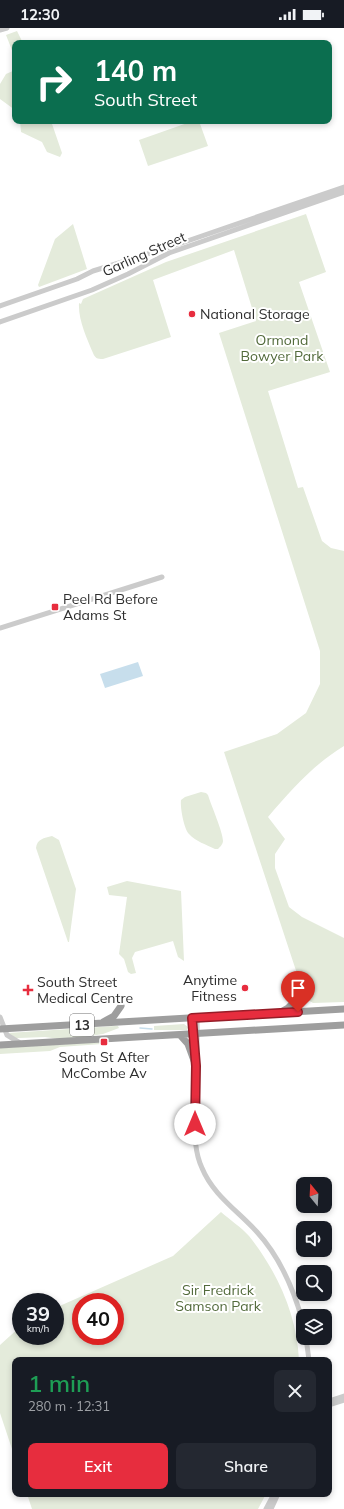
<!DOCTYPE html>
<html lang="en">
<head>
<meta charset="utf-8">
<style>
	body { margin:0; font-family:Mulish,sans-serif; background:#242831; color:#f1f3f6; height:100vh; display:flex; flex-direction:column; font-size:15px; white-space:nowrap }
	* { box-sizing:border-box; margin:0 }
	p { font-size:13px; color:#9ea1a6 }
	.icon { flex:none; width:22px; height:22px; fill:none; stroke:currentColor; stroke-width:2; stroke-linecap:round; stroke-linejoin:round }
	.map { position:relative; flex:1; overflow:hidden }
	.sheet { position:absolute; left:12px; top:1329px; width:320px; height:140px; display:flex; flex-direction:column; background:#171b24; border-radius:8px; box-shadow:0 2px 6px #0003 }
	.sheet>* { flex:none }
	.top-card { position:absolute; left:12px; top:12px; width:320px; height:84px; border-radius:8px; box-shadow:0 2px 6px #0003; background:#0b6e4f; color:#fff; overflow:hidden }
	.needle { width:26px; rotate:342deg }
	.controls { position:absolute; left:296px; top:1149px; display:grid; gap:8px }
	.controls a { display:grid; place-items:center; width:36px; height:36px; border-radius:8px; background:#171b24; box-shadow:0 2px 6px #0003; font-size:20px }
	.speed { position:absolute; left:12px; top:1265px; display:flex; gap:8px; font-size:20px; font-weight:700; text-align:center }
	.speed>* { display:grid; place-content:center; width:52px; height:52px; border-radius:50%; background:#171b24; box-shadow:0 2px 6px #0003; line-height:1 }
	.speed small { font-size:10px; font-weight:400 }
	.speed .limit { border:6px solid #d22; background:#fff; color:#111 }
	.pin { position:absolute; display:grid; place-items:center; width:34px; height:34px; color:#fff; margin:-41px -17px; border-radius:50% 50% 50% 0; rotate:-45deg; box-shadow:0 0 4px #0007 }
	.pin .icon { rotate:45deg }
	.me { position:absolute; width:44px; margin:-22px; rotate:0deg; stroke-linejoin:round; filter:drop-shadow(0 0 3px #0008) }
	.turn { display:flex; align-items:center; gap:14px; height:84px; padding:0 16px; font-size:18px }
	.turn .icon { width:52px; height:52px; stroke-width:2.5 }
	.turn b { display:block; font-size:28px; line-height:34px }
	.round { display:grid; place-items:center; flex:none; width:42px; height:42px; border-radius:8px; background:#242831 }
	.summary { display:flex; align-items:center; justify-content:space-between; height:68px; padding:0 16px }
	h1 { font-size:24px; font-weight:600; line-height:30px; color:#1e9e55 }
	.cta { display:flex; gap:8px; margin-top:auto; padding:8px 16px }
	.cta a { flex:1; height:46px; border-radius:8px; background:#e72d3e; color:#fff; font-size:16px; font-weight:600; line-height:46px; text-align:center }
	.cta a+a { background:#242831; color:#f1f3f6 }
	.status { display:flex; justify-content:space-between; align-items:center; height:28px; padding:0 20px; background:#171b24; direction:ltr }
	.status svg { height:11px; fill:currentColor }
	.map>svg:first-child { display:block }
</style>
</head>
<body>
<div class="status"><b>12:30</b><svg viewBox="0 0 49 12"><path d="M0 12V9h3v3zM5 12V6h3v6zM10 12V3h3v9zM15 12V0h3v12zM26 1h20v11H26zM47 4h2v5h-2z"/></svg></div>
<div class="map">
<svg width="344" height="1481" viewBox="0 0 344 1481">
	<rect width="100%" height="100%" fill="#fff"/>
	<path fill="#e4ebdb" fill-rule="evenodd" d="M17 3 23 15H15V30L6 7Z
		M15 42V82L0 71V56L6 46Z
		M20 93H51L62 125 60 129 47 124 42 114 21 104Z
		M193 93H199L208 118 148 138 139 112Z
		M306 186 326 244 299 254 330 344 268 363 298 460 303 459 322 513 331 520 344 523V718C313 737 292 761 268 789L285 811 275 826V840L289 879 302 889 344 910V974L313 975 305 970 224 724 277 706 306 685 320 656V623L219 305 256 293 234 222 153 252 171 309 103 331C97 331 95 330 93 325 87 310 78 292 79 275L81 276 83 271 166 234Z
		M73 196 87 241 39 259 38 257 55 211Z
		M201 764 206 765 208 767C211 777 223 804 223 813 223 816 220 819 218 821H215C207 817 195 813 189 806 184 801 180 779 181 772L185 769Z
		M52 808 59 812 76 861 69 914H68L36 820C37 811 44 810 52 808Z
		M127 853 181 863 184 933 178 929 173 913 135 924 132 930 136 945 131 946 128 944 124 931 119 926 127 869 109 867 107 859Z
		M184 996 188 999 187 1002H154V998Z
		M115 998H118L119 1000 103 1006 83 1009 59 1011 45 1009 19 1010H16L8 1005Z
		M102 1014V1016L60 1019 50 1023 0 1026V1020Z
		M221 1184C230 1192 241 1199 249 1208 277 1243 297 1287 299 1332H15V1430L0 1385V1317L21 1298V1308H55V1280L173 1228ZM81 1274H115V1308H81Z
		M27 1466H266L258 1481H32Z"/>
	<path fill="#c7deec" d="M138 634 143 648 105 660 100 646Z"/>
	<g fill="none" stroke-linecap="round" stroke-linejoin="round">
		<path stroke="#c7deec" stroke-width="1.5" d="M140 1000 152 1001"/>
		<path stroke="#cbcbcb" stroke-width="5" d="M0 2 7 0
			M0 278 77 251 93 243 167 220 344 159
			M0 294 92 262 128 246 169 225 344 164
			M0 600 162 549
			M0 989 7 1007 20 1015
			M191 990 194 1027
			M197 990C198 1022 195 1054 195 1087 195 1105 194 1123 202 1140 213 1167 238 1183 257 1204 280 1229 294 1262 303 1295
			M306 1310 309 1332
			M329 1373 344 1368
			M329 1377 344 1372
			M266 1481 274 1466
			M271 1481 278 1466"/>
		<path stroke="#9e9e9e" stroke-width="7" d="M281 984 288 980 294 974
			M103 994 114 988 121 978
			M0 1001 344 981
			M180 1007 188 1016 196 1038
			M0 1017 344 997"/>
	</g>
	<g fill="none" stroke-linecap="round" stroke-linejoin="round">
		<g stroke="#961d28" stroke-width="10">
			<path id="route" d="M195 1096 196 1038 192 990 298 984"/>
		</g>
		<use href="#route" stroke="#e72d3e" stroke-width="7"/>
	</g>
	<g fill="#e72d3e" stroke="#fff" stroke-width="1.5">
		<circle cx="192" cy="286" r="4"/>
		<rect x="51" y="575" width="8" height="8" rx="2"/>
		<circle cx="245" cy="960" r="4"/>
		<path d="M26 956h4v4h4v4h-4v4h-4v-4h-4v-4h4z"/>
		<rect x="100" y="1010" width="8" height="8" rx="2"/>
	</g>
	<g text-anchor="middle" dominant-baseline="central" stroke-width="4" stroke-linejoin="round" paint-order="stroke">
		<rect fill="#fff" stroke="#6d6d6d" stroke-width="1" x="70" y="986" width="24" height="22" rx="3"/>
		<g font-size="13" font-weight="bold" fill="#2e2e2e">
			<text x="82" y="997">13</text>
		</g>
		<g font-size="14" fill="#2e2e2e" stroke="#fff">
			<text transform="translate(144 226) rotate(-24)">Garling Street</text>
		</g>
		<g font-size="14" fill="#2e2e2e" stroke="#fff" text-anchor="start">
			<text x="200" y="286">National Storage</text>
			<text x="63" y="571">Peel Rd Before<tspan x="63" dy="16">Adams St</tspan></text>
			<text x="237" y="952" text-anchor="end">Anytime<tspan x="237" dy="16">Fitness</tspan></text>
			<text x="37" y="954">South Street<tspan x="37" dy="16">Medical Centre</tspan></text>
			<text x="104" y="1029" text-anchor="middle">South St After<tspan x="104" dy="16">McCombe Av</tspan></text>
		</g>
		<g font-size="14" fill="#526a3b" stroke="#fff">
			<text x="282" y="312">Ormond<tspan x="282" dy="16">Bowyer Park</tspan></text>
			<text x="218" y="1262">Sir Fredrick<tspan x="218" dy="16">Samson Park</tspan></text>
		</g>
	</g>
</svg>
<div class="controls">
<a><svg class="needle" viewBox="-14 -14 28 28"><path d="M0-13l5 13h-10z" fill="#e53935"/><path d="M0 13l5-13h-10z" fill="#9ea1a6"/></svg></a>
<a><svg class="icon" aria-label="sound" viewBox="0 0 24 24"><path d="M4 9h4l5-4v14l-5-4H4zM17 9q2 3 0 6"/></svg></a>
<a><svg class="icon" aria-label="search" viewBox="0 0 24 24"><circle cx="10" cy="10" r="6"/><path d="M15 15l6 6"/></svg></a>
<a><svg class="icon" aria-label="layers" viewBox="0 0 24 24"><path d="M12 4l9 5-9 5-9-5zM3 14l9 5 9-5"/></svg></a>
</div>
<div class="speed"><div>39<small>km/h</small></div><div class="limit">40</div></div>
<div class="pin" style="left:298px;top:984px;background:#d93025"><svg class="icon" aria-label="arrive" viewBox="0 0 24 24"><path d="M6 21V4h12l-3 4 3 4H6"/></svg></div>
<svg class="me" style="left:195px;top:1096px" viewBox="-20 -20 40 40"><circle r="19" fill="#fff"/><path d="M0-13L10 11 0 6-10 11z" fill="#e72d3e"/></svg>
<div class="top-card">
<div class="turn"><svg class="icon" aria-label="right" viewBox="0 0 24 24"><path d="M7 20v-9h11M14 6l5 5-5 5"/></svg><div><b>140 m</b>South Street</div></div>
</div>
<section class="sheet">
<div class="summary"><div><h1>1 min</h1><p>280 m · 12:31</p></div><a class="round"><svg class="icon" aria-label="close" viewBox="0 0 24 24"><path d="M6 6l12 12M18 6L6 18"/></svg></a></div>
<div class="cta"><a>Exit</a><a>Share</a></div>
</section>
</div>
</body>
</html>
